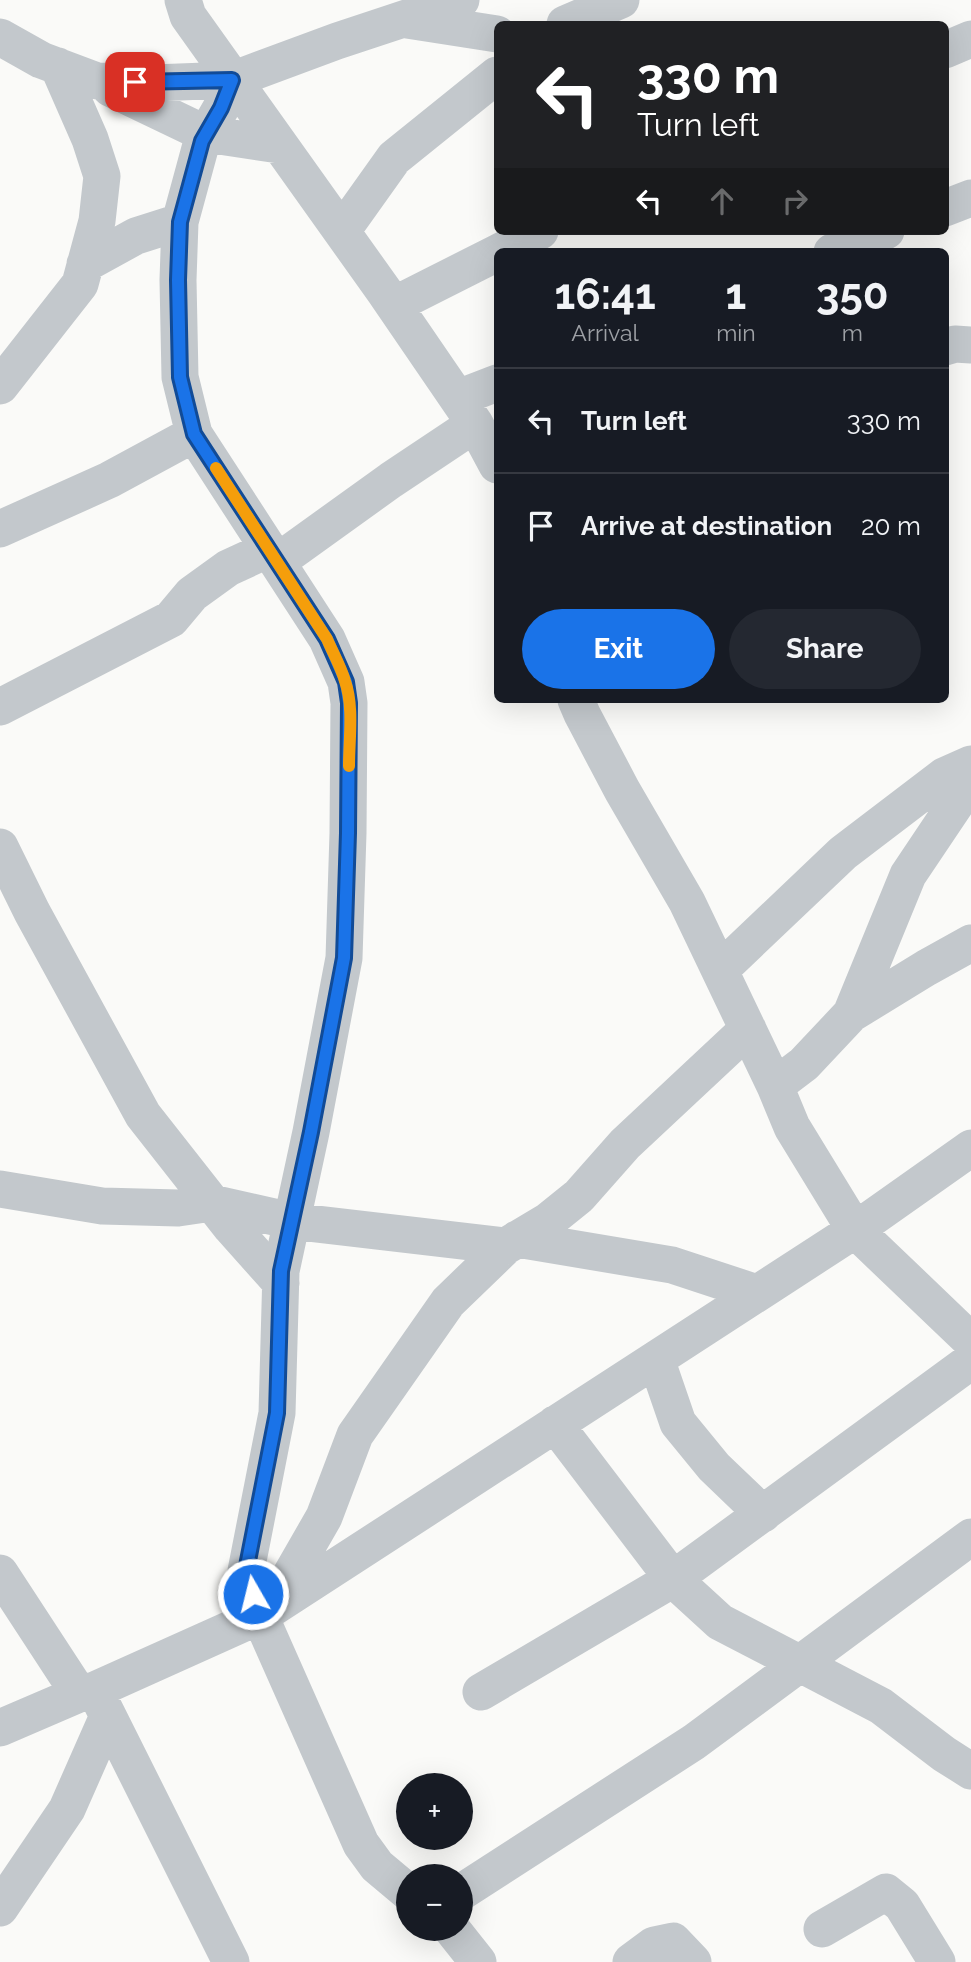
<!DOCTYPE html>
<html lang="en">
<head>
<meta charset="utf-8">
<style>
	body { margin:0; font-family:Raleway,sans-serif; background:#242831; color:#f1f3f6; height:100vh; display:flex; flex-direction:column; font-size:26px; white-space:nowrap }
	* { box-sizing:border-box; margin:0 }
	p { font-size:23px; color:#9ea1a6 }
	.icon { flex:none; width:38px; height:38px; fill:none; stroke:currentColor; stroke-width:2; stroke-linecap:round; stroke-linejoin:round }
	.map { position:relative; flex:1; overflow:hidden }
	.drawer { position:absolute; left:494px; top:248px; width:455px; height:455px; display:flex; flex-direction:column; background:#171b24; border-radius:10px; box-shadow:0 7px 28px #0002 }
	.drawer>* { flex:none }
	.banner { position:absolute; left:494px; top:21px; width:455px; height:214px; border-radius:10px; box-shadow:0 7px 28px #0002; background:#202124; color:#fff; overflow:hidden }
	.fabs { position:absolute; left:396px; top:1773px; display:grid; gap:14px }
	.fabs a { display:grid; place-items:center; width:77px; height:77px; border-radius:50%; background:#171b24; box-shadow:0 7px 28px #0002; font-size:35px }
	.pin { position:absolute; display:grid; place-items:center; width:60px; height:60px; color:#fff; margin:-30px; border-radius:14px; box-shadow:0 4px 10px #0006 }
	.me { position:absolute; width:77px; margin:-38px; rotate:352deg; stroke-linejoin:round; filter:drop-shadow(0 0 5px #0008) }
	.turn { display:flex; align-items:center; gap:24px; height:147px; padding:0 28px; font-size:32px }
	.turn .icon { width:91px; height:91px; stroke-width:2.5 }
	.turn b { display:block; font-size:49px; line-height:60px }
	.lanes { display:flex; align-items:center; height:66px; padding:0 28px; background:#0003; justify-content:center; gap:35px; direction:ltr }
	.lanes .off { opacity:.35 }
	.eta { display:flex; justify-content:space-evenly; align-items:center; height:119px; text-align:center }
	.eta b { font-size:42px; font-weight:700; line-height:49px }
	.action { display:flex; gap:14px; margin-top:auto; padding:14px 28px }
	.action a { flex:1; height:80px; border-radius:42px; background:#1a73e8; color:#fff; font-size:28px; font-weight:700; line-height:80px; text-align:center }
	.action a+a { background:#242831; color:#f1f3f6 }
	ul { padding:0; list-style:none }
	li { display:flex; align-items:center; gap:21px; height:105px; padding:0 28px; border-top:2px solid #363941 }
	li div { flex:1 }
	li b { display:block; font-size:26px }
	li em { font-style:normal }
	.map>svg:first-child { display:block }
</style>
</head>
<body>
<div class="map">
<svg width="971" height="1962" viewBox="0 0 971 1962">
	<rect width="100%" height="100%" fill="#fafaf8"/>
	<g fill="none" stroke-linecap="round" stroke-linejoin="round">
		<path stroke="#c3c8cc" stroke-width="37" d="M183 0 188 16 384 291 475 424 497 465
			M407 20 497 34
			M565 24 621 0
			M0 37 41 60 97 81 153 83 232 80
			M945 50 971 39
			M110 88 206 134 279 145
			M945 208 971 198
			M342 231 394 158 497 75
			M499 252 540 231
			M832 252 886 231
			M85 264 136 236 180 222
			M394 305 497 253
			M945 347 955 344 971 345
			M0 386 80 284 97 221 102 176 90 139 58 66
			M458 398 497 383
			M194 434 327 639 346 682 349 703 348 833 344 958 311 1132 281 1271 277 1413 246 1571 260 1616 361 1844 377 1866 408 1892
			M0 529 109 480 194 434 180 377 178 280 180 222 202 141 221 108 232 80 337 41 461 0
			M277 562 391 480 475 424
			M576 700 582 714 622 790 687 902 775 1086
			M0 707 171 619 192 594 228 568 269 549
			M971 781 908 875 851 1014 804 1064 775 1086 792 1127 855 1230 971 1341
			M0 847 32 912 143 1115 231 1227 281 1283
			M720 970 843 853 944 776 971 764
			M851 1014 926 968 971 943
			M0 1189 102 1206 178 1208 212 1203 292 1221 506 1246
			M517 1239 672 1265 757 1293
			M656 1359 678 1423 714 1467 763 1514
			M555 1424 673 1579 720 1622 881 1706 944 1754 971 1771
			M0 1573 79 1694
			M284 1600 289 1578 324 1517 355 1435 448 1302 506 1246 548 1221 579 1196 625 1144 748 1029
			M95 1690 231 1962
			M481 1692 673 1579 971 1361
			M0 1728 79 1694 95 1690 260 1616 855 1230 971 1148
			M460 1893 694 1742 971 1537
			M0 1908 67 1809 108 1716
			M451 1928 478 1962
			M822 1929 886 1892 902 1905 937 1962
			M631 1962 654 1945 673 1941 693 1962"/>
	</g>
	<g fill="none" stroke-linecap="round" stroke-linejoin="round">
		<g stroke="#114b97" stroke-width="18">
			<path id="route" d="M135 82 232 80 221 108 202 141 180 222 178 280 180 377 194 434 327 639 346 682 349 703 348 833 344 958 311 1132 281 1271 277 1413 246 1571 253 1594"/>
		</g>
		<use href="#route" stroke="#1a73e8" stroke-width="12"/>
		<path stroke="#f59e0b" stroke-width="12" d="M216 468 327 639C333 653 341 667 345 681 354 707 349 739 349 766"/>
	</g>
</svg>
<div class="fabs">
<a>+</a>
<a>−</a>
</div>
<div class="pin" style="left:135px;top:82px;background:#d93025"><svg class="icon" aria-label="arrive" viewBox="0 0 24 24"><path d="M6 21V4h12l-3 4 3 4H6"/></svg></div>
<svg class="me" style="left:253px;top:1594px" viewBox="-20 -20 40 40"><circle r="17" fill="#1a73e8" stroke="#fff" stroke-width="3"/><path d="M0-11L8 9 0 5-8 9z" fill="#fff"/></svg>
<div class="banner">
<div class="turn"><svg class="icon" aria-label="left" viewBox="0 0 24 24"><path d="M17 20v-9H6M10 6l-5 5 5 5"/></svg><div><b>330 m</b>Turn left</div></div>
<div class="lanes"><svg class="icon" aria-label="left" viewBox="0 0 24 24"><path d="M17 20v-9H6M10 6l-5 5 5 5"/></svg><svg class="icon off" aria-label="ahead" viewBox="0 0 24 24"><path d="M12 20V5M6 11l6-6 6 6"/></svg><svg class="icon off" aria-label="right" viewBox="0 0 24 24"><path d="M7 20v-9h11M14 6l5 5-5 5"/></svg></div>
</div>
<section class="drawer">
<div class="eta">
<div><b>16:41</b><p>Arrival</p></div>
<div><b>1</b><p>min</p></div>
<div><b>350</b><p>m</p></div>
</div>
<ul>
<li><svg class="icon" aria-label="left" viewBox="0 0 24 24"><path d="M17 20v-9H6M10 6l-5 5 5 5"/></svg><div><b>Turn left</b></div><em>330 m</em></li>
<li><svg class="icon" aria-label="arrive" viewBox="0 0 24 24"><path d="M6 21V4h12l-3 4 3 4H6"/></svg><div><b>Arrive at destination</b></div><em>20 m</em></li>
</ul>
<div class="action"><a>Exit</a><a>Share</a></div>
</section>
</div>
</body>
</html>
